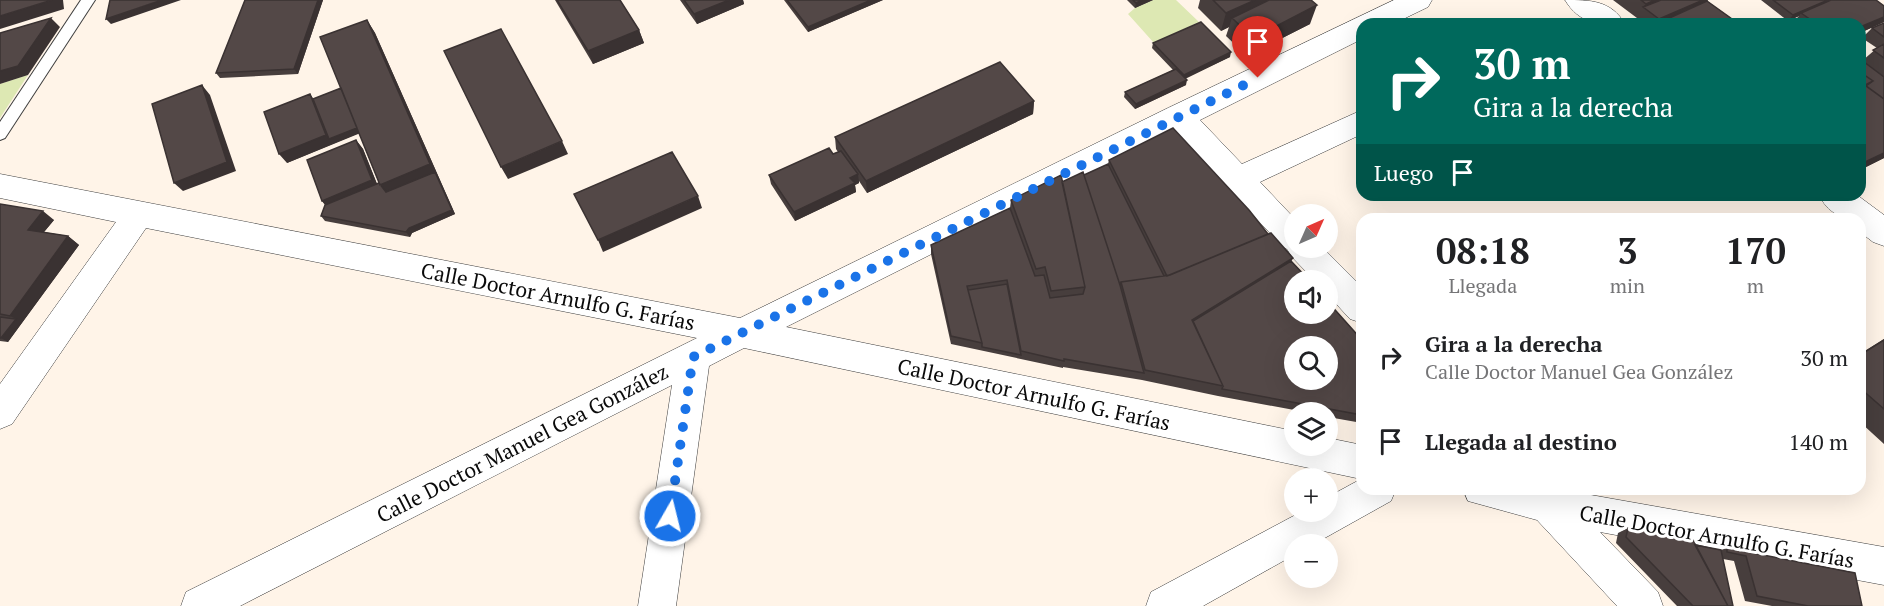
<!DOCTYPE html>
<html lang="es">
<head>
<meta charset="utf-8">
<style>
	body { margin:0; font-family:"PT Serif",serif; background:#f2f2f2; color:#202124; height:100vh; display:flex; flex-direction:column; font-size:22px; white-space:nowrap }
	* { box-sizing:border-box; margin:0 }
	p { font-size:20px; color:#757577 }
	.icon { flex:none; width:33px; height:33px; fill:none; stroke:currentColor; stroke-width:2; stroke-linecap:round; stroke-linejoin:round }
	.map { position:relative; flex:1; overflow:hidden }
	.sheet { position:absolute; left:1356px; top:213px; width:510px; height:282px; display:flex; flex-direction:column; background:#fff; border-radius:18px; box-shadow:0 6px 24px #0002 }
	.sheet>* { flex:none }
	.guide { position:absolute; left:1356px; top:18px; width:510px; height:183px; border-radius:18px; box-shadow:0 6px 24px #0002; background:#00695c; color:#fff; overflow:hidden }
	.needle { width:39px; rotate:45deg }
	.tools { position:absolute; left:1284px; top:204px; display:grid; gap:12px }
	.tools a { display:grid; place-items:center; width:54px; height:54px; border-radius:50%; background:#fff; box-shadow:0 6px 24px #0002; font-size:30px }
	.pin { position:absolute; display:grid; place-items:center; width:51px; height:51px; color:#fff; margin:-62px -26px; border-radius:50% 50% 50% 0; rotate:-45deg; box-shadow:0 0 6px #0007 }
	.pin .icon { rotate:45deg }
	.me { position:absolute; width:66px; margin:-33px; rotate:8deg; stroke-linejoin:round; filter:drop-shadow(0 0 4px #0008) }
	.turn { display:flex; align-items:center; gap:21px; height:126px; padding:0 18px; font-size:27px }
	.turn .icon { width:78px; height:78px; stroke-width:2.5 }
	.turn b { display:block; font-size:42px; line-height:51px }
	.then { display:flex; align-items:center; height:57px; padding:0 18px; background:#0003; gap:12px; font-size:22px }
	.eta { display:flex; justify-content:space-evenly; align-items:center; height:102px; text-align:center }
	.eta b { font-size:36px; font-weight:700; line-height:42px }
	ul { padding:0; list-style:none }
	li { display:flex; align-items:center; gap:18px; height:84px; padding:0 18px }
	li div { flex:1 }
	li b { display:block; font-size:22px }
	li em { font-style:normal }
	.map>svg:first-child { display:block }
</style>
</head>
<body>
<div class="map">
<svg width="1884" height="606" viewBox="0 0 1884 606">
	<rect width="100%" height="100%" fill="#fff4e8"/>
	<path fill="#dde8b3" d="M1153 0H1176L1199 22 1154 43 1128 14 1135 8Z
		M28 75 0 118V84Z"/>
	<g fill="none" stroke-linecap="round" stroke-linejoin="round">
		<g stroke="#3d3d3d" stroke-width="2">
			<path id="service" d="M81 0H95L5 138 0 140V122Z"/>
		</g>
		<g stroke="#3d3d3d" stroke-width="1">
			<path id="minor" d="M1394 0H1432L1428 7 1393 24H1362V39L1200 120 1242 164 1362 110V134L1260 182 1294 218V248H1323L1362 287V323L1350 319 1328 295V280H1314L1292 257 1287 249 1283 247 1175 132 786 327 1294 431V446H1328V438L1362 445V489H1396L1391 501 1314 544H1294V555L1203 606H1146L1151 592 1301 512H1328V497L1361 479 744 348 709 366 676 606H638L672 385 240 606H181L186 592 697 338 146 228 12 424 0 429V384L116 222 0 198V174L740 318 1168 108Z
				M1565 0C1590 0 1611 0 1625 24 1599 24 1580 25 1565 0Z
				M1819 195H1857L1884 215V246L1873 242 1860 232V219C1841 219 1828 213 1819 195Z
				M1463 489H1557L1884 547V585L1600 532 1658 592 1663 606H1617L1537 520 1468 501Z"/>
		</g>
		<use href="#service" fill="#fff" fill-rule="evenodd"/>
		<use href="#minor" fill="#fff" fill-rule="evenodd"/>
	</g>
	<path fill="#473e3d" d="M245 0H323L298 74 220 78 216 73Z
		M555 0H620L639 30 644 43 593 64Z
		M680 0H743L744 4 697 24Z
		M784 0H883L808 32Z
		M1127 0H1153L1135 8Z
		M1200 0H1311L1310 24 1247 56 1226 36 1229 27 1221 31 1198 8Z
		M1613 0H1708L1707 1 1739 24H1645Z
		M1761 0H1876L1884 22 1860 33V24H1794L1792 23 1799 16 1788 21Z
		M367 20 375 33 455 214 412 233 410 237 325 221 321 216 325 205 322 201 356 140 363 149 377 184 379 183 359 133 287 163 310 94 313 99 341 88Z
		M1884 23V158L1860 170V59L1862 61 1877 48 1862 38 1872 28Z
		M1153 43 1230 57 1185 78 1186 85 1135 109 1124 97 1125 92 1173 70 1152 48Z
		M1034 101 1033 114 867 193 859 181V183L855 185 856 192 795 221 771 184 769 175 838 152 836 149 835 137Z
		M1109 160 1268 234 1293 258 1291 261 1362 340V423L1328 417V412H1305L1218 396 1142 380 1063 367V368L951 344 931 254V245L1010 208 1011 200 1084 175 1108 164Z
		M0 204 54 220 44 232 68 236 79 245 8 342 0 341Z
		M1884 339V444L1860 422V354Z
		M1628 528 1721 550 1727 548 1862 606H1772L1745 601 1734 561 1723 559 1733 606H1677L1616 543 1618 533Z"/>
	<path fill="#3a3232" d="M52 0H63L64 9 0 29V16Z
		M162 0H181L111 24 106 19Z
		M318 0H323L298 74 294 69Z
		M729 0H743L744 4 697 24 694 14Z
		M871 0H883L808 32V27Z
		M1142 0H1153L1135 8 1136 3Z
		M1255 0H1285L1232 18 1229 27 1221 31 1226 13Z
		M1655 0H1675L1643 7 1646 4Z
		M1703 0H1708L1703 7 1656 24 1659 19Z
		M1828 0H1834L1801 13 1799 16 1788 21 1793 15Z
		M1317 5 1310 24 1247 56 1253 38Z
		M1884 17V22L1860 33V27Z
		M51 18 60 27 28 75 0 84V71Z
		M367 20 375 33 455 214 412 233 410 237 406 232 389 197 380 185Z
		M639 30 644 43 593 64 588 51Z
		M1231 52 1230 57 1183 80 1184 75Z
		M1187 80 1186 85 1135 109 1136 104Z
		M202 85 210 95 236 171 183 191 174 183Z
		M310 94 317 104 359 127 363 132 287 163 279 154Z
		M1034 101 1033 114 867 193 866 181Z
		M356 140 363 149 379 189 329 209 322 201Z
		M562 141 568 154 508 179 501 167Z
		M1884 153V158L1860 170V166L1863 163Z
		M858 174 859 183 855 185 856 192 795 221 794 212Z
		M698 196 702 208 603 252 598 240Z
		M43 211 54 220 39 238 28 230Z
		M68 236 79 245 8 342 1 338 16 319 10 316Z
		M1293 258 1287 269 1193 327 1192 320Z"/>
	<path fill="#534847" stroke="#3a3232" stroke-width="1.5" fill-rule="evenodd" d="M0 0H52L0 16Z
		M110 0H162L106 19Z
		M245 0H318L294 69 216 73Z
		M557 0H620L639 30 588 51Z
		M684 0H729L694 14Z
		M787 0H871L808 27Z
		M1133 0H1142L1136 3Z
		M1213 0H1255L1226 13Z
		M1269 0H1311L1317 5 1253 38 1232 18Z
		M1641 0H1655L1646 4Z
		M1661 0H1703L1659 19 1643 7Z
		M1773 0H1828L1793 15Z
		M1831 0H1876L1884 6V17L1860 27V24H1817L1801 13Z
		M1707 1 1739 24H1656Z
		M51 18 18 66 0 71V33Z
		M367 20 430 164 380 185 320 37Z
		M1201 22 1231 52 1184 75 1153 43Z
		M1884 23V37L1872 28Z
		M501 29 562 141 501 167 444 51Z
		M1884 44V58L1873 50Z
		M1860 59 1884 77V99L1866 86 1873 81 1860 72Z
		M1000 62 1034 101 866 181 835 137Z
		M1176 69 1187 80 1136 104 1125 92Z
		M1860 72 1873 81 1865 85 1884 99V153L1863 163 1860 161Z
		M202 85 227 162 174 183 152 104Z
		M341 88 357 128 329 139 313 99Z
		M310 94 326 135 279 154 264 112Z
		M1173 128 1249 210 1268 234 1167 276 1109 160Z
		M356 140 372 180 322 201 307 160Z
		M829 148 833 154 841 151 858 174 850 178 855 183 794 212 769 175Z
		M672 152 698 196 598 240 574 194Z
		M1108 164 1164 276 1121 282 1120 285 1084 175Z
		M435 172 452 210 409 228 406 232 321 216 325 205 379 183 386 192Z
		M1083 172 1120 285 1144 373 1064 359V361L1021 351 1007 280 967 286 982 343 951 336 931 245 1010 208 1035 276 1044 275 1050 298 1083 294 1085 287 1062 182Z
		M1061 175 1085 287 1051 291 1045 267 1036 269 1011 200Z
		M0 204 43 211 28 230 68 236 10 316 0 314Z
		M1271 233 1293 258 1192 320 1223 386 1145 370 1121 282 1170 275Z
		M1291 261 1309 280H1294V314H1328V302L1362 340V415L1222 389 1223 386 1193 321ZM1294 346H1328V380H1294Z
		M1007 284 1021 355 982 347V343L968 290Z
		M0 317 16 319 1 338H0Z
		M1884 340V409L1860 388V355Z
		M1628 528 1693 540 1728 606H1693L1626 537Z
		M1695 545 1721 550 1733 606H1728Z
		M1727 548 1855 573 1862 606H1808L1757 596 1746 556 1727 552Z"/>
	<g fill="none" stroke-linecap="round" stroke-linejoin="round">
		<path stroke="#1a73e8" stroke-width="10" stroke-dasharray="0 18" d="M670 516 693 357 1258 78"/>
	</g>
	<g text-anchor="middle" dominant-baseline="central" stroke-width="6" stroke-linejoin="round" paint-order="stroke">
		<g font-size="21" fill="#0a0a0a" stroke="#fff">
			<text transform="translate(558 296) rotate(11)">Calle Doctor Arnulfo G. Farías</text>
			<text transform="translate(1034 394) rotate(12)">Calle Doctor Arnulfo G. Farías</text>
			<text transform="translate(522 443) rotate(-27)">Calle Doctor Manuel Gea González</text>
			<text transform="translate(1717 536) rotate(10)">Calle Doctor Arnulfo G. Farías</text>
		</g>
	</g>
</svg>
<div class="tools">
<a><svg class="needle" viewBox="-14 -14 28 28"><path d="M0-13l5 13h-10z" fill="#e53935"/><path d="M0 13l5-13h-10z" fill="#757577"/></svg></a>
<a><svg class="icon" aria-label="sound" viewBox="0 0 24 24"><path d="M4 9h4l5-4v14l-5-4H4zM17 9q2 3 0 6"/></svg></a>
<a><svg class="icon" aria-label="search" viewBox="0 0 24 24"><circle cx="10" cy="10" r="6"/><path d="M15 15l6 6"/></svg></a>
<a><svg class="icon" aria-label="layers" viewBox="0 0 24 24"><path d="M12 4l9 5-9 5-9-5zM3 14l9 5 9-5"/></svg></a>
<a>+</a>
<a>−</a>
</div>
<div class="pin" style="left:1258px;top:78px;background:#d93025"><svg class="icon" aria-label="arrive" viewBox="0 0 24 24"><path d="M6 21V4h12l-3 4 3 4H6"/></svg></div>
<svg class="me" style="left:670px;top:516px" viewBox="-20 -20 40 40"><circle r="17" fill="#1a73e8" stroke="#fff" stroke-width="3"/><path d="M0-11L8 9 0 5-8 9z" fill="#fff"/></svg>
<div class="guide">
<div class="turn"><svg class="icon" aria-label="right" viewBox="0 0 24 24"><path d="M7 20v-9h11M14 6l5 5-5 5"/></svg><div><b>30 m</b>Gira a la derecha</div></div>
<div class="then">Luego<svg class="icon" aria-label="arrive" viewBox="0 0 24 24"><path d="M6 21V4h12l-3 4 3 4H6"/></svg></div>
</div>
<section class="sheet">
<div class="eta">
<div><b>08:18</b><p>Llegada</p></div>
<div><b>3</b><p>min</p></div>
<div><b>170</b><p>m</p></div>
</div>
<ul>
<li><svg class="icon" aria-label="right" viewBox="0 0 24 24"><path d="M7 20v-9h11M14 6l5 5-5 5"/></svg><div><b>Gira a la derecha</b><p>Calle Doctor Manuel Gea González</p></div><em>30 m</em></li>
<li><svg class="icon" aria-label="arrive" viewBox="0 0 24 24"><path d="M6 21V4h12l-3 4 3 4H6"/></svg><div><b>Llegada al destino</b></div><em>140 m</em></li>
</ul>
</section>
</div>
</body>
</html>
